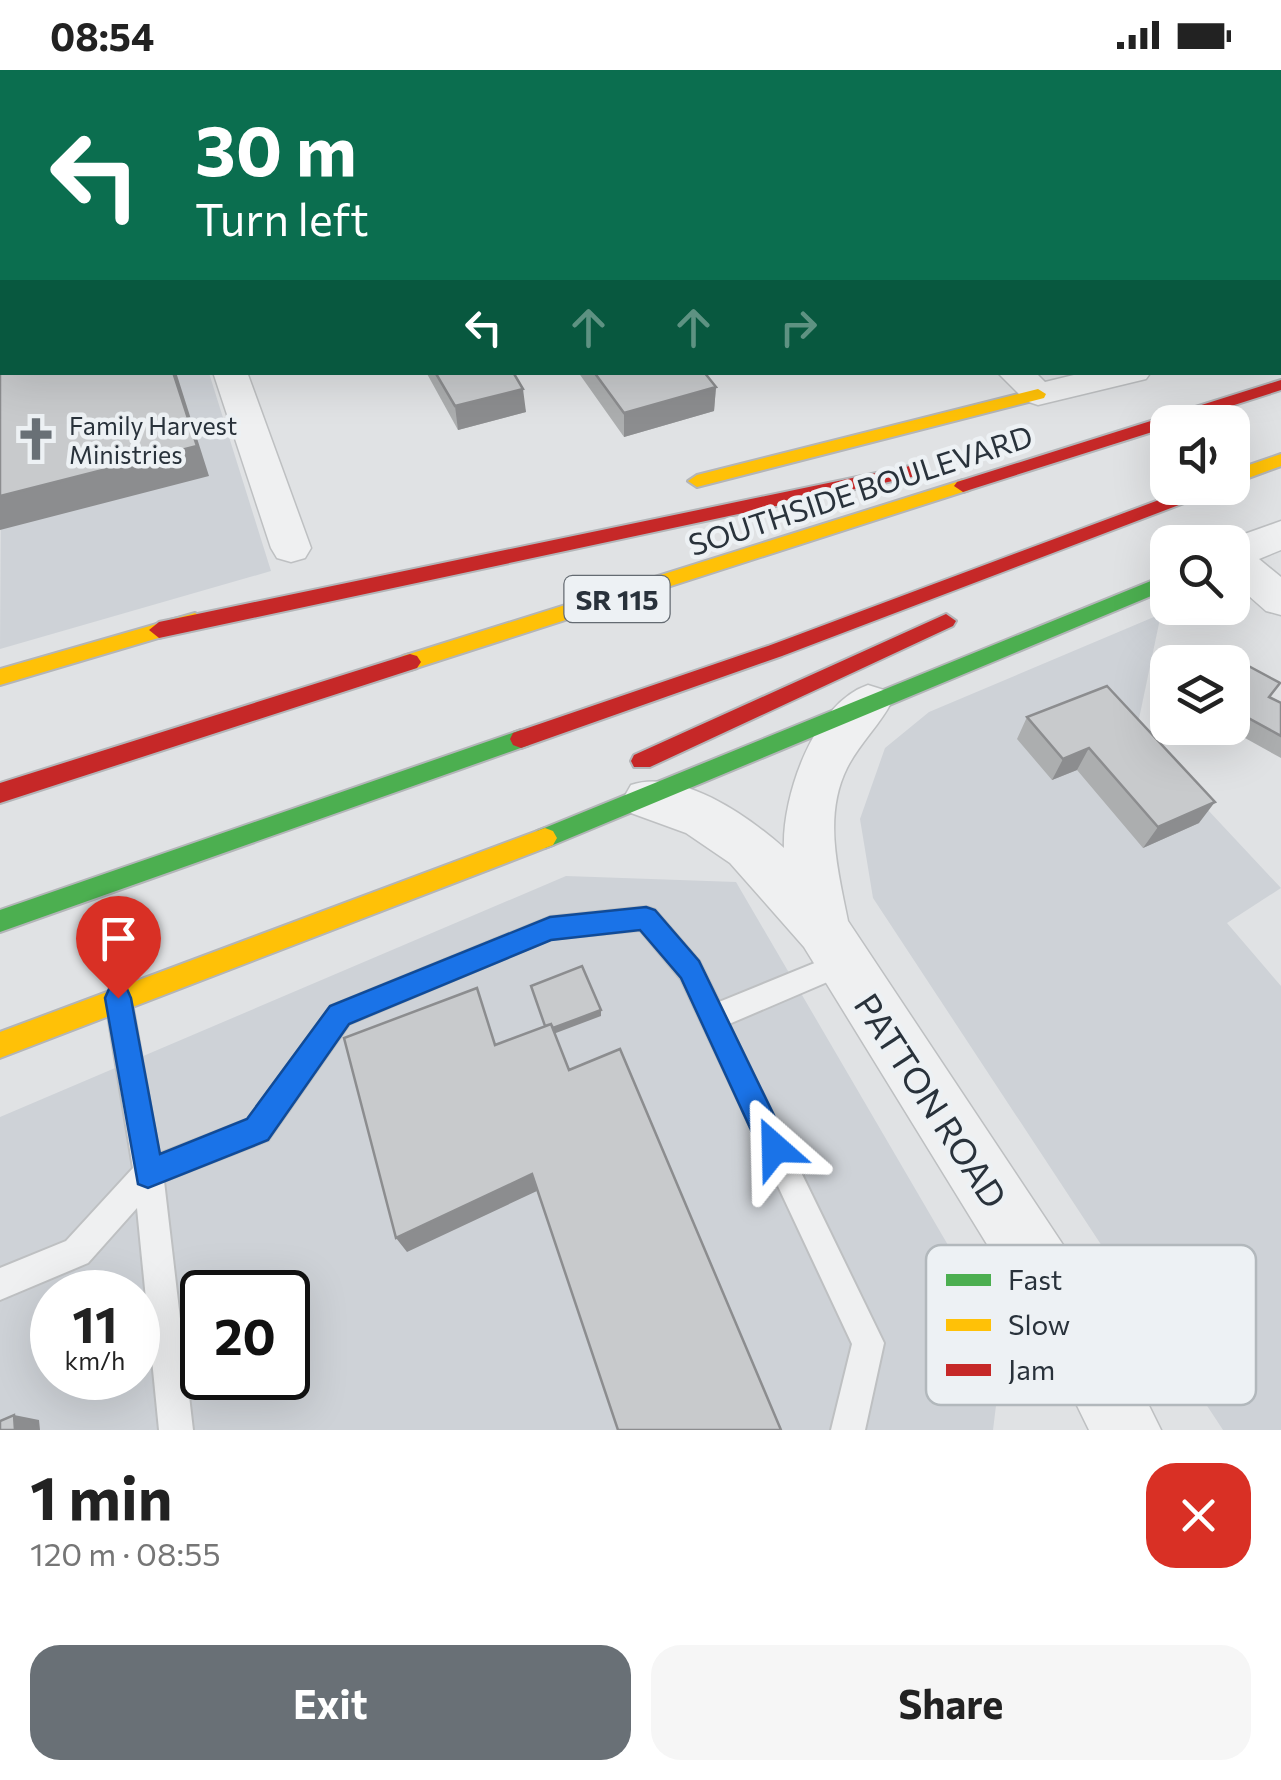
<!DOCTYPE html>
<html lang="en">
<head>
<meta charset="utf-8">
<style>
	body { margin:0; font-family:Commissioner,sans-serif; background:#f6f6f6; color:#222; height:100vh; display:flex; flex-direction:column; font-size:38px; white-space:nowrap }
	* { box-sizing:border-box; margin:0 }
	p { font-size:32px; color:#767676 }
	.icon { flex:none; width:55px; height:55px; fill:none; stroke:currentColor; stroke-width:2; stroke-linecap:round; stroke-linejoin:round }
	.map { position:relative; height:1360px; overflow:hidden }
	.details { display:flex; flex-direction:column; background:#fff; flex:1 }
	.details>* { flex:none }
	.top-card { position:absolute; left:0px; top:0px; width:1282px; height:305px; box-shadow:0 10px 40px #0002; background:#0b6e4f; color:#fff; overflow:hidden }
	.fabs { position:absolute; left:1150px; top:335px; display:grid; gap:20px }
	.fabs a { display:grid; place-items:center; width:100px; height:100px; border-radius:20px; background:#fff; box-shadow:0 10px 40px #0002; font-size:50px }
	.speed { position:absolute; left:30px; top:1200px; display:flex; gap:20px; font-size:50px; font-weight:700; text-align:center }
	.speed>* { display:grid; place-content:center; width:130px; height:130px; border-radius:50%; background:#fff; box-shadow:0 10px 40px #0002; line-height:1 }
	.speed small { font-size:25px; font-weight:400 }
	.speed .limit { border:5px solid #111; border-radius:15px; background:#fff; color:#111 }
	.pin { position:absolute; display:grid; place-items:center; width:85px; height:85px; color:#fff; margin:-102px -42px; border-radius:50% 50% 50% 0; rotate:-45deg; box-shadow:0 0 10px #0007 }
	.pin .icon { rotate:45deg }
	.me { position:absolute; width:110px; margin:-55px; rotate:335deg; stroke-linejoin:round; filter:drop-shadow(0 0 8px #0008) }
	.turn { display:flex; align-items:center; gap:35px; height:210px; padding:0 30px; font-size:45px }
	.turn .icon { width:130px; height:130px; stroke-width:2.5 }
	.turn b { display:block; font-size:70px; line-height:85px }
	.lanes { display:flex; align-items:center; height:95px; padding:0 30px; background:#0003; justify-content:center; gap:50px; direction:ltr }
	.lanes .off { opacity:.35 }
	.round { display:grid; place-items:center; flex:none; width:105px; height:105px; border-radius:30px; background:#f6f6f6 }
	.overview { display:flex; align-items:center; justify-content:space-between; height:170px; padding:0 30px }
	h1 { font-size:60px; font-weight:700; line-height:75px }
	.cta { display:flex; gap:20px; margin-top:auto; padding:20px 30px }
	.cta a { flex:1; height:115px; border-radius:30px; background:#697076; color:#fff; font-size:40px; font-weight:700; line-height:115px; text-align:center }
	.cta a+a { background:#f6f6f6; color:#222 }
	.status { display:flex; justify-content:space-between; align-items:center; height:70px; padding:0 50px; background:#fff; direction:ltr }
	.status svg { height:28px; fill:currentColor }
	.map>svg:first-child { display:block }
</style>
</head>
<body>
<div class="status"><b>08:54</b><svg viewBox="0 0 49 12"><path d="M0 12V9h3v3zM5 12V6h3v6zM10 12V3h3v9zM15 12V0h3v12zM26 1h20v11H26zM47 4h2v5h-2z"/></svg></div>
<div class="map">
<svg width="1281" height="1360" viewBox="0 0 1281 1360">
	<rect width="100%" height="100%" fill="#e0e2e4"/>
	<path fill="#ced2d7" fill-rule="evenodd" d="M2 251V302L209 303 271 501 0 579Z
		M1161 544 1136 663 1281 818 1227 853 1281 916V1360H1223L873 828 860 749 885 678 929 642Z
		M566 806 736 812 1004 1271 993 1360H0V1047ZM52 1222H138V1308H52ZM202 1222H288V1308H202Z"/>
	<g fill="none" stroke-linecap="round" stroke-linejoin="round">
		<g stroke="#bec0c2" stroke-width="4">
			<path id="lane" d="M0 51 2 52V60L0 59Z
				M0 193H2V201H0Z
				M646 837 655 840 699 891 719 932 844 881 853 885 857 893 853 901 729 954 884 1273 865 1360H831L852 1274 681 909 640 860 551 869 349 954 268 1070 164 1111 193 1360H159L137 1138 88 1193 0 1230V1198L66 1171 133 1098 106 933 110 924 119 920 128 924 132 933 159 1084 248 1049 331 936 550 847Z"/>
		</g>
		<g stroke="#bec0c2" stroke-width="3">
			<path id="street" d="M575 0H601L602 2H577Z
				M2 224V244L0 245V225Z
				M1280 251H1281V271H1280Z
				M213 302H247L311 478 305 488 291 492 277 488 271 478Z
				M997 302H1035L1045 312 1086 302H1151L1146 309 1038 335 1026 331Z
				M1281 451V480L1259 489 1281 507V545L1266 541 1232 511V472H1222Z
				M868 615 884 620 891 633C879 656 859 674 847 698 823 746 838 801 848 851L1089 1214 1161 1360H1089L1041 1262 804 877 730 793 686 763 631 743 623 729 631 715C680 698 748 746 784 778 782 726 814 633 868 615Z"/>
		</g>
		<g stroke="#b3b5b8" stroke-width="4">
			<path id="fast" d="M1168 504V519L553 775 545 778 537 775 533 768 537 761Z
				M521 660 529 663 532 669 529 675 0 862V840Z"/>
		</g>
		<g stroke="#b3b5b8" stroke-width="4">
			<path id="slow" d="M1038 319 1046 324 1044 328 697 417 688 411 697 405Z
				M1281 384V396L1232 414V401Z
				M963 410 972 416 969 420 410 600 399 592 403 586Z
				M195 543 205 550 202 555 0 615V599Z
				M545 758 553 761 557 768 553 775 0 988V962Z"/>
		</g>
		<g stroke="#b3b5b8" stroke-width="4">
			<path id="jam" d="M1281 310V320L1181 352H1168V357L969 420 963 422 954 416 957 412Z
				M910 396 916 398V406L159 568 149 560 159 552Z
				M1191 418H1216L1213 422 782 586 521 678 513 675 510 669 513 663 768 576Z
				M946 544 956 551 953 556 650 697H634L631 691 634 685Z
				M410 584 417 586 421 592 417 598 0 733V713Z"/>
		</g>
		<use href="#lane" fill="#eff0f1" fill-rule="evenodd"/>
		<use href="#street" fill="#eff0f1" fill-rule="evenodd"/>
		<use href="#fast" fill="#4caf50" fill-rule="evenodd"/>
		<use href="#slow" fill="#ffc107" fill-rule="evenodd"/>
		<use href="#jam" fill="#c62828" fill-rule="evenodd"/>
	</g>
	<path fill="#acaeaf" d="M247 0H320V2H248Z
		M774 0H834L828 2H674H774Z
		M1093 0H1203L1202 2H1082Z
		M426 302H513L526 342 458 360Z
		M578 302H704L716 317 714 341 624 367Z
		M1232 592 1269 627 1281 633V688L1227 658H1232Z
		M1107 616 1199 753 1143 778 1077 700 1052 710 1017 669 1027 647Z"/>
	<path fill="#8c8d8f" d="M805 0H834L828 2H793Z
		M1178 0H1203L1202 2H1168Z
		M2 156V188L0 189V157Z
		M173 302H176L209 406 0 460V426Z
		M716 317 714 341 624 367V343Z
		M523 319 526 342 458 360 455 336Z
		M1089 678 1077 700 1052 710 1063 689Z
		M1215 732 1199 753 1143 778 1158 757Z
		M601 940V946L548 966 547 960Z
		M532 1104 537 1121 407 1182 396 1168Z
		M14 1345 39 1350 40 1360H15Z"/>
	<path fill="#c8cacc" stroke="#8c8d8f" stroke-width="2.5" d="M176 0H215L221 2H181Z
		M335 0H359L363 2H326Z
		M506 0H522L524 2H493Z
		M677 0H763L776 2H674Z
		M1093 0H1132L1137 2H1082Z
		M1152 0H1178L1168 2H1156Z
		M2 109V156L0 157V110Z
		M2 279V302H173L197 376 0 426V280Z
		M435 302H513L523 319 455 336Z
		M594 302H704L716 317 624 343Z
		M1215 578 1280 613 1269 627 1281 633V666L1232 639V592H1203Z
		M1107 616 1215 732 1158 757 1089 678 1063 689 1027 647Z
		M582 896 601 940 553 958 551 954 545 956 531 916Z
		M477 918 495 975 551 954 569 1000 620 979 781 1360H618L532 1104 396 1168 344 968Z
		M14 1345 15 1360H0V1351Z"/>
	<path fill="#1a73e8" stroke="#114b97" stroke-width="2.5" d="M646 837 655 840 699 891 785 1068 789 1078 785 1088 775 1093 764 1088 681 908 640 860 551 870 349 954 268 1070 148 1118 138 1114 105 928 109 919 118 915 127 919 131 928 160 1084 247 1049 330 936 550 847Z"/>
	<defs>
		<g id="church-bare" transform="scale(3.45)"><path d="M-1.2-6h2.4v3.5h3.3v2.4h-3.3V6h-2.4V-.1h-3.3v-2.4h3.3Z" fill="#697076" stroke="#edf1f4" stroke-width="2.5" paint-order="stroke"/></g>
	</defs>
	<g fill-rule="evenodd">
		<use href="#church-bare" x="36" y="369"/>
	</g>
	<g text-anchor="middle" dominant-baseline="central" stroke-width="9" stroke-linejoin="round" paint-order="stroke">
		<g font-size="25" fill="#29323b" stroke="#edf1f4" text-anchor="start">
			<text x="69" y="355">Family Harvest<tspan x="69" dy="29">Ministries</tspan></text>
		</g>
		<rect fill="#edf1f4" stroke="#646b72" stroke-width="2.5" x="564.5" y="506" width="105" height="46" rx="8"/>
		<g font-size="28" font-weight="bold" fill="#29323b">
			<text x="617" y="529">SR 115</text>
		</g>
		<g font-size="30" fill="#29323b" stroke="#edf1f4">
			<text transform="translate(860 419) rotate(-18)">SOUTHSIDE BOULEVARD</text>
		</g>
		<g font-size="35" fill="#29323b" stroke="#edf1f4">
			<text transform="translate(932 1030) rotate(57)">PATTON ROAD</text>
		</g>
	</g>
	<rect x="926" y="1175" width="330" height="160" rx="15" fill="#edf1f4" stroke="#b2b8bc" stroke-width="2.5"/>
	<rect x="946" y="1204" width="45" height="12" fill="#4caf50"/>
	<rect x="946" y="1249" width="45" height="12" fill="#ffc107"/>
	<rect x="946" y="1294" width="45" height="12" fill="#c62828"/>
	<g font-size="28" fill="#29323b">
		<text x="1008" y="1220">Fast</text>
		<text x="1008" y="1265">Slow</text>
		<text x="1008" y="1310">Jam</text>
	</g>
</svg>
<div class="fabs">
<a><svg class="icon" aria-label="sound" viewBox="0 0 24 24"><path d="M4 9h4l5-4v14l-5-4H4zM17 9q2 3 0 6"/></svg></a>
<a><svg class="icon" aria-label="search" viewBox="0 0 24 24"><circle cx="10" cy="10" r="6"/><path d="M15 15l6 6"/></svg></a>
<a><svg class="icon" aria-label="layers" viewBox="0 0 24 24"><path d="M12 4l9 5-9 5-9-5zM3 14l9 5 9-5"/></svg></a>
</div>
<div class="speed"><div>11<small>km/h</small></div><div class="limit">20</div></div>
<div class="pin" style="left:118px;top:928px;background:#d93025"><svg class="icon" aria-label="arrive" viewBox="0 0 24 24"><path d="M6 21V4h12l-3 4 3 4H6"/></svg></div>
<svg class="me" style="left:775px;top:1078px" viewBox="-20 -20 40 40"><path d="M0-17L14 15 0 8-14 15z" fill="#1a73e8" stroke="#fff" stroke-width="4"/></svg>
<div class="top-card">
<div class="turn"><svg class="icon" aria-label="left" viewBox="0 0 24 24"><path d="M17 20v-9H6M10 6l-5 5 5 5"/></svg><div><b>30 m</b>Turn left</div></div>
<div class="lanes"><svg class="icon" aria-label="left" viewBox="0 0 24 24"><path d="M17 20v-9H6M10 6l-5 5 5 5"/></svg><svg class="icon off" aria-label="ahead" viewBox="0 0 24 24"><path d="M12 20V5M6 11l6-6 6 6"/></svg><svg class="icon off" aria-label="ahead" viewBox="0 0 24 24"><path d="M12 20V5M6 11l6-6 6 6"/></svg><svg class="icon off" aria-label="right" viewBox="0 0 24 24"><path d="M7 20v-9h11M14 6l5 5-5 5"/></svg></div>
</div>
</div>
<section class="details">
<div class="overview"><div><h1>1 min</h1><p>120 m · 08:55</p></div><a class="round" style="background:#d93025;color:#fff"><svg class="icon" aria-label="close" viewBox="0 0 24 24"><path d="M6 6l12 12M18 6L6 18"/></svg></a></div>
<div class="cta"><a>Exit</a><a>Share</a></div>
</section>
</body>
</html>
